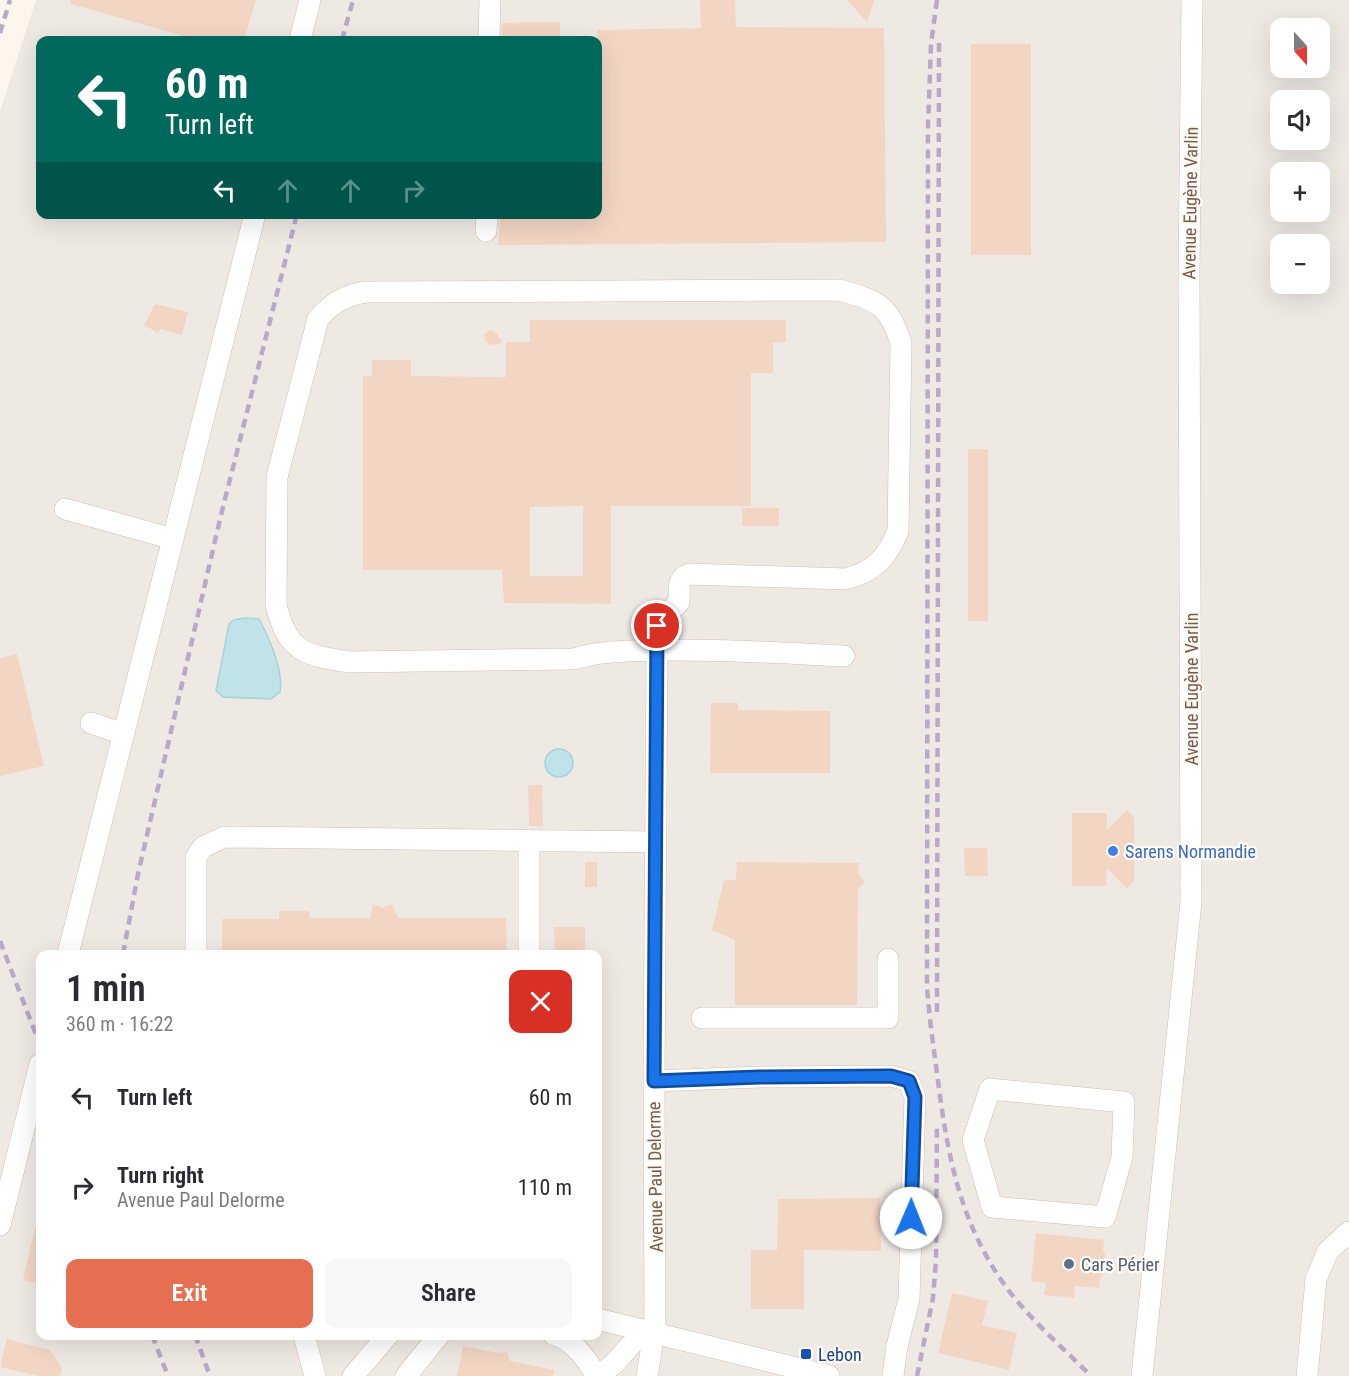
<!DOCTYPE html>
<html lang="en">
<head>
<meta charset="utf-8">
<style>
	body { margin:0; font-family:"Roboto Condensed",sans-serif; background:#f7f7f7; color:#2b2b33; height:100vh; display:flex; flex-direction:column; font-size:22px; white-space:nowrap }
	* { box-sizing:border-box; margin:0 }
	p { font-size:20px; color:#7c7c81 }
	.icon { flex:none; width:33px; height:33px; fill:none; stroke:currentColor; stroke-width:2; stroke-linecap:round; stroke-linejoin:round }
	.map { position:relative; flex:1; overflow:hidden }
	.panel { position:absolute; left:36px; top:950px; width:566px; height:390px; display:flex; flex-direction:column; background:#fff; border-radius:12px; box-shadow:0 6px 24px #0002 }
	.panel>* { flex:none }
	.banner { position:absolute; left:36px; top:36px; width:566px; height:183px; border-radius:12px; box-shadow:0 6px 24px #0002; background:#00695c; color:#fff; overflow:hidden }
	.needle { width:39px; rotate:159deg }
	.buttons { position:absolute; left:1270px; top:18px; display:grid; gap:12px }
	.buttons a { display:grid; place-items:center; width:60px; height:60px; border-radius:12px; background:#fff; box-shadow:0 6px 24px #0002; font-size:30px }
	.pin { position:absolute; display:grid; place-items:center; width:51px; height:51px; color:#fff; margin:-26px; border:3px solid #fff; border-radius:50%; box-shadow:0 2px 6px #0007 }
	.me { position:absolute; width:66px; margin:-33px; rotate:1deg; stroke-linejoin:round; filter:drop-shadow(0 0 4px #0008) }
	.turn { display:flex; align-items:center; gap:21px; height:126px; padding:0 30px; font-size:27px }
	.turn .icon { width:78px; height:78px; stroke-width:2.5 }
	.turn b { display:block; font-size:42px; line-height:51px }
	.lanes { display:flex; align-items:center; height:57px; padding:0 30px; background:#0003; justify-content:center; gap:30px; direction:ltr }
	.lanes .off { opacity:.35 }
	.round { display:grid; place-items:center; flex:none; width:63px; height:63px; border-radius:12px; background:#f7f7f7 }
	.headline { display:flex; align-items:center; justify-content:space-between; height:102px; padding:0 30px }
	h1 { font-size:36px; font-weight:600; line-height:45px }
	.action { display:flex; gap:12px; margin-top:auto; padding:12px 30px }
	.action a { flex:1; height:69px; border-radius:12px; background:#e76f51; color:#fff; font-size:24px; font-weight:600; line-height:69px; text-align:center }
	.action a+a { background:#f7f7f7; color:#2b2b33 }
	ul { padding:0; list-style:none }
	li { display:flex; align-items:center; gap:18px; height:90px; padding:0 30px }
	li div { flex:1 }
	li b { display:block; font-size:22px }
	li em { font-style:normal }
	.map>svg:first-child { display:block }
</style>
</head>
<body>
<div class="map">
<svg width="1349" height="1376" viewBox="0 0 1349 1376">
	<rect width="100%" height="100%" fill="#fdf6ec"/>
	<path fill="#efe9e4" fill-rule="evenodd" d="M36 0H1349V1376H0V111ZM1281 28H1320V68H1281ZM40 40H597V214H40ZM1281 100H1320V140H1281ZM1281 172H1320V212H1281ZM1281 244H1320V284H1281ZM40 954H597V1335H40Z"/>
	<path fill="#bfe3e8" stroke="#a5d3da" stroke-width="1.5" d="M244 618 259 619C269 637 284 672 280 692L271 699 223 697 216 691 229 624 234 620Z
		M545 763a14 14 0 1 1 28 0a14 14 0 1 1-28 0Z"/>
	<path fill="#f3d5c3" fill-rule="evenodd" d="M71 0H256L244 40H197L71 4Z
		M700 0H735L736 27 884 28 886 242 498 245 500 214H597V30L701 28Z
		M847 0H874L867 22Z
		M549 22H560V40H502V23Z
		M971 44H1031V255H971Z
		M155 304 188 312 182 335 160 329 158 333 144 325Z
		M530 320H786V342L773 343V373H751V506H611V604L504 603 502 570H363V376H372V360H411V376L506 377V342H530ZM583 506V576H530V507Z
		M490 330 497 333 502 343 491 345 486 342 484 335Z
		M968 449H988V621H968Z
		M742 508H779V526H742Z
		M17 654 44 766 0 776V658Z
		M711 703H738V710L830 711V773H710Z
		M528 785H542L543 826H529Z
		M1127 810 1134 818V881L1127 889 1107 868 1106 886H1072V813H1107V830Z
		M964 848H987L988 876H965Z
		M585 862H597V887H585Z
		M737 862 859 863 858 873 865 882 858 890 857 1005H735V940L712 930 724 880H736Z
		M373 904 382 908 392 904 398 918H506L507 954H222V919H279V911H309L310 918H370Z
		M554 927H585V954H555Z
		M880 1198 881 1251 804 1250V1309H751V1250H777L778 1199Z
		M35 1228 40 1229V1284L23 1280Z
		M1036 1233 1104 1240 1103 1251 1105 1252 1103 1277H1100L1099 1288 1075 1286 1074 1298 1044 1295 1046 1283 1031 1281Z
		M952 1293 988 1301 982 1325 1017 1333 1009 1370 938 1353Z
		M7 1339 50 1350 62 1368 60 1376H38L0 1367Z
		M463 1346 499 1353 507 1351 510 1361 554 1370 553 1376H457Z"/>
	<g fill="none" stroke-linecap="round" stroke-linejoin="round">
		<g stroke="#d1beb0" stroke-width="22">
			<path id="minor" d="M300 40 310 0
				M489 40 490 0
				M486 231 487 214
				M65 509 173 539
				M91 723 124 734
				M529 840V954
				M68 954 255 214
				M196 954V857L203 847 224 837 655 842
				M702 1018H888V959
				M654 1081 759 1077 891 1076 909 1081 915 1097 909 1299 897 1346 893 1376
				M990 1089 1124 1102 1122 1157 1105 1217 992 1207 973 1140Z
				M0 1225 40 1064
				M597 1319 829 1376
				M304 1335 315 1376
				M554 1335C573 1339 587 1360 597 1376
				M353 1376 388 1335
				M406 1376 439 1335
				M598 1376 614 1364 644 1330
				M647 1376 655 1327 654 1081 657 650V626L679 602C680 589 676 579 689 574L846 579C875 571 887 558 898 531L901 343C889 304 876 300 839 290L366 292C345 295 332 303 318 319L277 477 276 605C288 652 304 655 349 662L573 659C605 650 632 651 664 650 724 649 784 653 844 656
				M1142 1376 1191 902 1189 271 1192 0
				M1307 1376 1316 1279 1328 1251 1349 1232"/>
		</g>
		<use href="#minor" stroke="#fff" stroke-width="21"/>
		<path stroke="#b9a8c9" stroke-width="4.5" stroke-dasharray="9 6" stroke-linecap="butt" d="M937 0 931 44 928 126 927 987C929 1015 933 1044 937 1073 947 1153 959 1224 1009 1291 1033 1322 1063 1348 1091 1376
			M0 33 10 0
			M342 40 353 0
			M0 941 40 1045
			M123 954 138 874 221 515 297 214
			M937 1012 939 43
			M152 1335 168 1376
			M195 1335 210 1376
			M917 1376 933 1298 936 1260 937 1123"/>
	</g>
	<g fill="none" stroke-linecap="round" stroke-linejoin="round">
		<g stroke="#114b97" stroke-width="15">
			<path id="route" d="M657 626 654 1081 759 1077 891 1076 909 1081 915 1097 911 1218"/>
		</g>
		<use href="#route" stroke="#1a73e8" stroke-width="10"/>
	</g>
	<circle fill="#3f7fe0" stroke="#fffaf3" stroke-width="2" cx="1113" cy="851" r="6"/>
	<circle fill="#5c6f8a" stroke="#fffaf3" stroke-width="2" cx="1069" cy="1264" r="6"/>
	<rect fill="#1a4fb4" stroke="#fffaf3" stroke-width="2" x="800" y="1348" width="12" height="12" rx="3"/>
	<g text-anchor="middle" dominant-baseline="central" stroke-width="4.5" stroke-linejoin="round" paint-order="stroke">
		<g font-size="18" fill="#7a5c4d" stroke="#fffaf3">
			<text transform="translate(1190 203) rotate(-89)">Avenue Eugène Varlin</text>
			<text transform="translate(1191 689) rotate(-90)">Avenue Eugène Varlin</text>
			<text transform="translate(655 1177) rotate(-91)">Avenue Paul Delorme</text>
		</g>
		<g font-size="18" fill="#366cbe" stroke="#fffaf3" text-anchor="start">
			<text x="1125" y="851">Sarens Normandie</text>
		</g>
		<g font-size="18" fill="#4e5e75" stroke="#fffaf3" text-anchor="start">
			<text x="1081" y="1264">Cars Périer</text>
		</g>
		<g font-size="18" fill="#164399" stroke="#fffaf3" text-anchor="start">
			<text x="818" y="1354">Lebon</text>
		</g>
	</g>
</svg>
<div class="buttons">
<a><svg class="needle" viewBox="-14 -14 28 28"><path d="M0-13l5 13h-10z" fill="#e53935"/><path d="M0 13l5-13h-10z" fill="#7c7c81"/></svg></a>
<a><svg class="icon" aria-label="sound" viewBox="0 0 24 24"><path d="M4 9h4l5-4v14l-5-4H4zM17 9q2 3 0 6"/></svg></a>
<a>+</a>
<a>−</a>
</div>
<div class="pin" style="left:657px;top:626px;background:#d93025"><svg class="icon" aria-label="arrive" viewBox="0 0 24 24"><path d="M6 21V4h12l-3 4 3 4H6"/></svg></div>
<svg class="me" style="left:911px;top:1218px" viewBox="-20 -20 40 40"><circle r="19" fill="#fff"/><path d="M0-13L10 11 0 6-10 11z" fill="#1a73e8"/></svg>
<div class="banner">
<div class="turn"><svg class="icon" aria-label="left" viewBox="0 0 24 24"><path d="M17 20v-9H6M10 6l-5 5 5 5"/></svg><div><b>60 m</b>Turn left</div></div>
<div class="lanes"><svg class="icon" aria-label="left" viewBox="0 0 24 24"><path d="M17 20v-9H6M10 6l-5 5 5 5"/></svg><svg class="icon off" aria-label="ahead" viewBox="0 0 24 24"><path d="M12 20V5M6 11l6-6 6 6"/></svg><svg class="icon off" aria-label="ahead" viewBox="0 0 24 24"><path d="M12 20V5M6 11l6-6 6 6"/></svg><svg class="icon off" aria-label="right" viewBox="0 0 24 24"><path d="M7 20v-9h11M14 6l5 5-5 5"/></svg></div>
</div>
<section class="panel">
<div class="headline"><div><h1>1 min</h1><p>360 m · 16:22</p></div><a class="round" style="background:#d93025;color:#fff"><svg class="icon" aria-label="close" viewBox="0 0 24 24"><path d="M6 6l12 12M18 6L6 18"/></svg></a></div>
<ul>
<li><svg class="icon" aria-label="left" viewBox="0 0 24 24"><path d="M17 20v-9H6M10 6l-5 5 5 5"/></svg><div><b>Turn left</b></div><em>60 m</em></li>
<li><svg class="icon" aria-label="right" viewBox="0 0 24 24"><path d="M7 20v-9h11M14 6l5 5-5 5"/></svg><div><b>Turn right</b><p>Avenue Paul Delorme</p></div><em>110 m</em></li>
</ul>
<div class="action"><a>Exit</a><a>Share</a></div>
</section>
</div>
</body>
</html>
